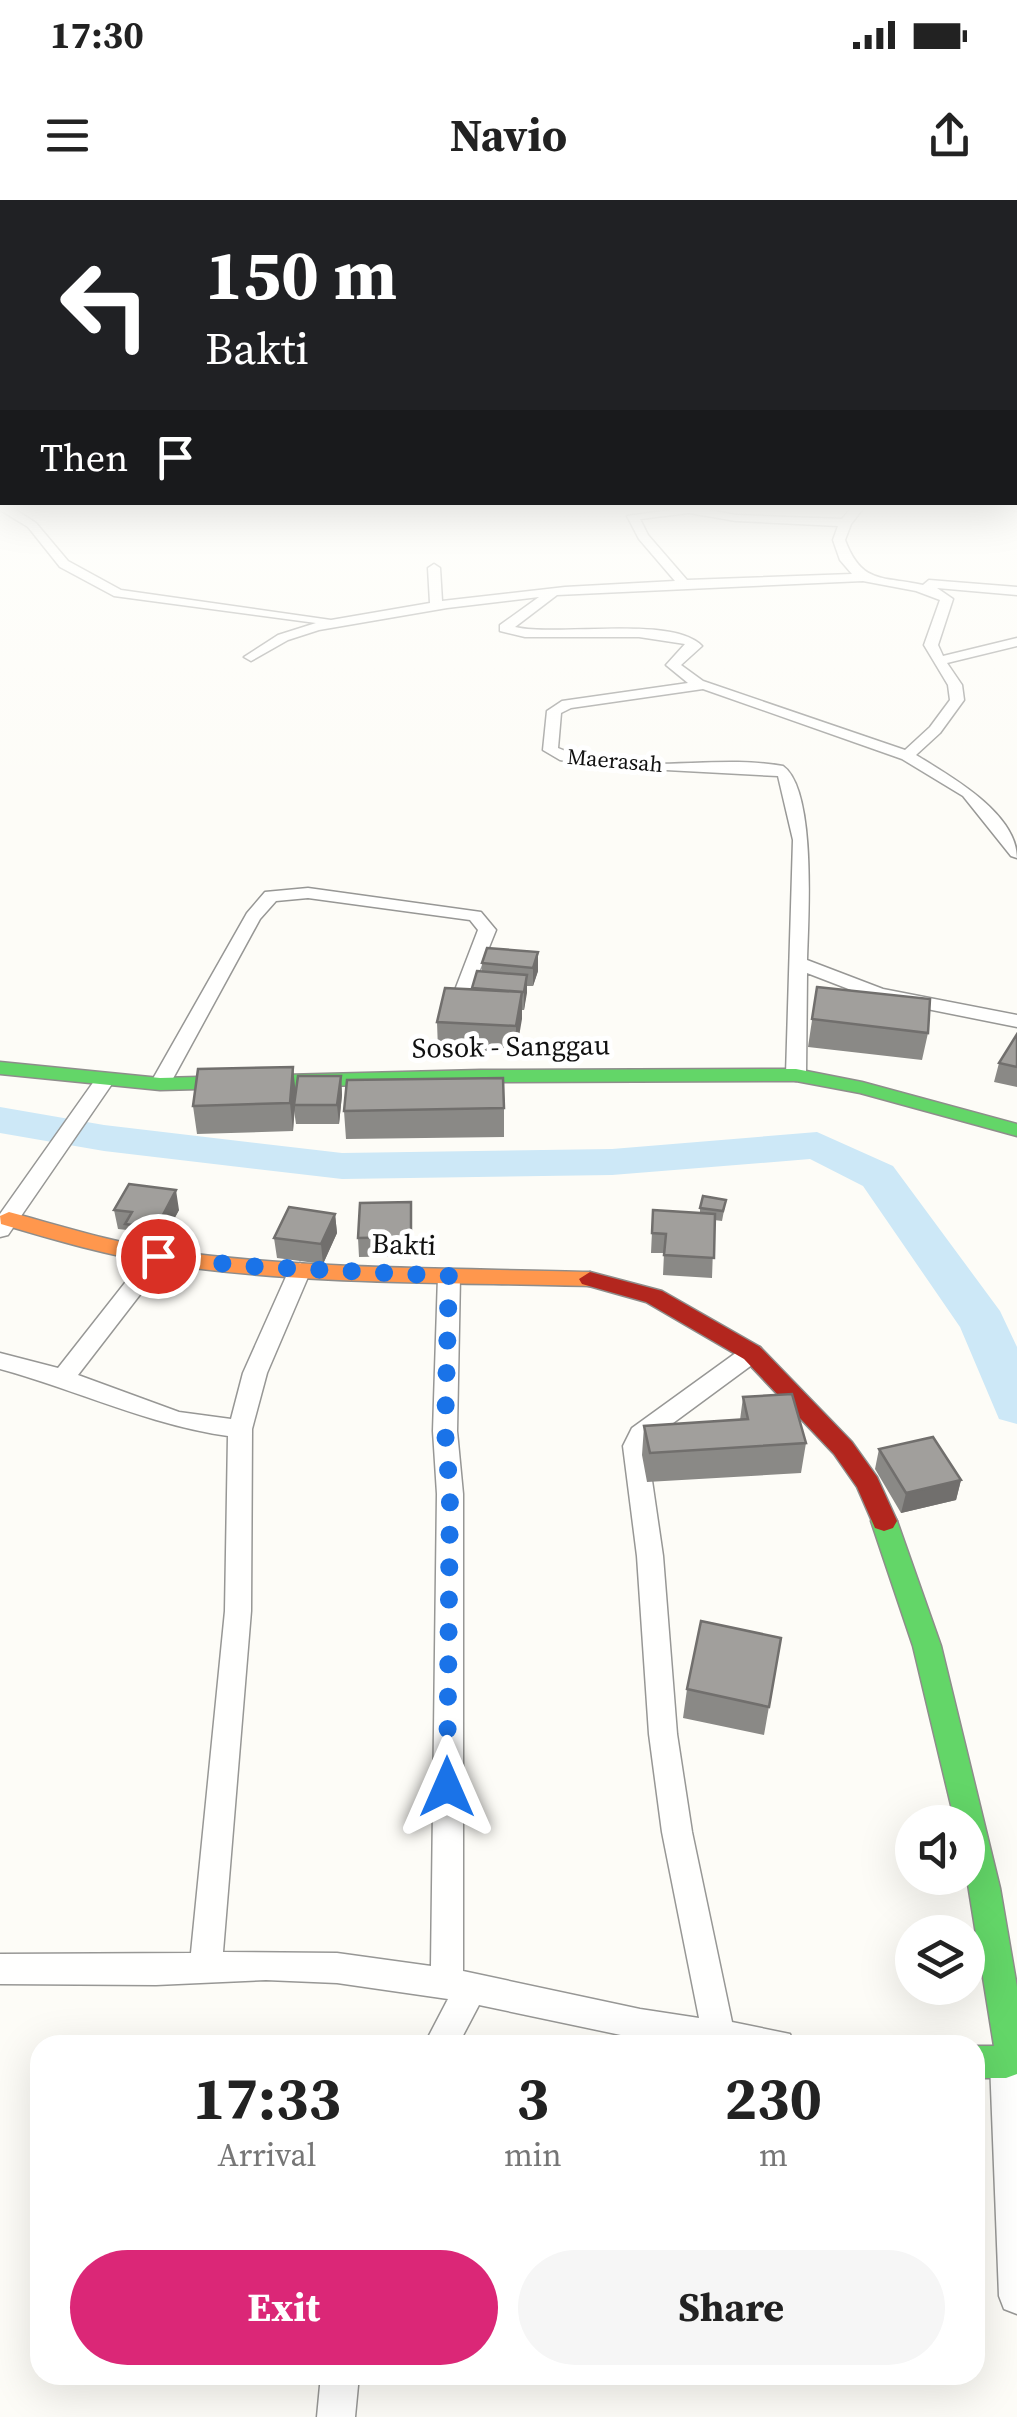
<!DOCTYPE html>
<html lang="en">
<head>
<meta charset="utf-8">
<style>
	body { margin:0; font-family:"Source Serif 4",serif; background:#f6f6f6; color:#222; height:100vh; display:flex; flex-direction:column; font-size:38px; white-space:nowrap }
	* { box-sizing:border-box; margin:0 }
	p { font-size:32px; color:#767676 }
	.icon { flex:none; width:55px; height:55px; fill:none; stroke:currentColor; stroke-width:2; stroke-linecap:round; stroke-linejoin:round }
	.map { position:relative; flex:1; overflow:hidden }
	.details { position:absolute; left:30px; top:1835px; width:955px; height:350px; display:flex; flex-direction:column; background:#fff; border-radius:30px; box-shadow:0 10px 40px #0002 }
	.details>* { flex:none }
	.banner { position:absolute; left:0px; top:0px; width:1018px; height:305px; box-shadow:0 10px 40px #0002; background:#202124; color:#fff; overflow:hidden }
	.controls { position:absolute; left:895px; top:1605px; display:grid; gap:20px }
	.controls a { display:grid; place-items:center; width:90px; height:90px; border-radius:50%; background:#fff; box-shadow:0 10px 40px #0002; font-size:50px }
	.pin { position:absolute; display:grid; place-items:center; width:85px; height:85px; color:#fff; margin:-42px; border:5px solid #fff; border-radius:50%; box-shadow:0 2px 10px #0007 }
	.me { position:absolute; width:110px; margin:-55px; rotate:0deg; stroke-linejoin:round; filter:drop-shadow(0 0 8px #0008) }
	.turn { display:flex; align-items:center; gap:35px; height:210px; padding:0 40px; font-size:45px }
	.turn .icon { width:130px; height:130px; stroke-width:2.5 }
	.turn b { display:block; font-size:70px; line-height:85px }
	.then { display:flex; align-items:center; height:95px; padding:0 40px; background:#0003; gap:20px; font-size:38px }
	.eta { display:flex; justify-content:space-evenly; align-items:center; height:170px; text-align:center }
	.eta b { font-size:60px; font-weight:700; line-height:70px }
	.primary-button { display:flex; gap:20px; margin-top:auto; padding:20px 40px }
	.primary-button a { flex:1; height:115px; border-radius:60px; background:#db2777; color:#fff; font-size:40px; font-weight:700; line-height:115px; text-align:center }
	.primary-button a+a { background:#f6f6f6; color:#222 }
	.status { display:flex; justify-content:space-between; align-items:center; height:70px; padding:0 50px; background:#fff; direction:ltr }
	.status svg { height:28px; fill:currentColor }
	header { display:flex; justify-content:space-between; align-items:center; height:130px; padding:0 40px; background:#fff; font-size:45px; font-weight:700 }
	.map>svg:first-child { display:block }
</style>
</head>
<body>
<div class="status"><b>17:30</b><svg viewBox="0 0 49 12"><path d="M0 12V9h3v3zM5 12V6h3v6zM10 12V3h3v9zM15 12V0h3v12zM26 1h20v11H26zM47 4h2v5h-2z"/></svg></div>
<header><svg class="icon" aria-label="menu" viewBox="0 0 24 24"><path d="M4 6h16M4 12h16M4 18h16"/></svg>Navio<svg class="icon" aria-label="share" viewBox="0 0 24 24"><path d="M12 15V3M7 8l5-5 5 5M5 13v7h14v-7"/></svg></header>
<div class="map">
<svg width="1017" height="2217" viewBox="0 0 1017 2217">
	<rect width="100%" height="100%" fill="#fdfcf7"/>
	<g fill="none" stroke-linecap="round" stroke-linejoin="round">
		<path fill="#cde8f7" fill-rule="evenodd" d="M0 907 104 925 342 953 612 949 817 932 893 966 1000 1111 1017 1147V1224L999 1219 960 1127 863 986 810 959 612 975 342 979 104 951 0 933Z"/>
		<g stroke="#979795" stroke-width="3">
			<path id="street" d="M0 306H10L36 323 68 361 121 390 331 420 430 403 428 368 434 364 440 368 442 401 565 387 675 381 639 339 627 316 671 310 660 306H686L736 315 842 319 853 306H865L851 324 845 340C862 385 883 376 923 385L929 380 1017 387V395L937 388 953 399 938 445 943 456 1017 438V446L947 463 962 485 964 500 940 533 916 555C950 576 1017 613 1017 658L1011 656 963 596 902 559 703 489 571 508 561 513 558 548C626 579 711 553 783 566 817 590 808 720 807 760L883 789 1017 815V827L872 798 807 773 806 875 796 881 789 879 786 875 793 640 778 576 591 566 560 560 543 550 547 511 562 501 688 483 666 465 685 444 639 437H525L500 431V425L539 397 447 408 319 430 288 440 251 461 244 457 278 435 316 423 114 396 60 367 28 327 0 310ZM689 313 736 321 838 326 833 340 840 360 852 374 687 380 648 335 640 319ZM863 381 916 391 940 400 924 445 948 485 950 500 930 527 905 550 703 481 681 465 702 446C672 415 559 437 515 427L557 395Z
				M1004 306H1017V311L1006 308Z
				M308 688 481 712 496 730 465 807 459 808 450 803 478 730 470 720 308 698 276 701 260 719 170 884 167 888H153L150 884 247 713 265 692Z
				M104 875 114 881 8 1035 0 1037V1014L97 877Z
				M158 1049 166 1051 169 1056 166 1061 78 1175 179 1212 231 1219 243 1173 289 1070 300 1063 311 1070 267 1173 252 1229 251 1411 223 1752 337 1753 431 1766 437 1294 433 1231 438 1076 449 1069 460 1076 457 1231 463 1294V1771L640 1809 699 1818 662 1632 649 1534 637 1356 623 1246 632 1228 744 1147H760L764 1153 760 1159 650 1240 647 1246 663 1356 677 1534 692 1632 732 1822 790 1834 794 1845H668L479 1805 458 1845H424L448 1799 337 1783 266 1780 156 1785 0 1784V1754L191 1753 225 1411 228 1236C149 1225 77 1190 0 1169V1153L58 1168 150 1051Z
				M1006 1846 1017 1850V2114L1004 2109 999 2096 990 1862 994 1850Z
				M321 2175H359L355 2217H317Z"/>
		</g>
		<g stroke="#8e8d8b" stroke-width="3">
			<path id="fast" d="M0 862 160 878 481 870 796 869 862 882 1017 924V936L860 893 796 881 481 882 160 890 0 874Z
				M884 1311 893 1314 897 1321 941 1446 1000 1688 1017 1787V1874L1006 1878H975V1846H994L967 1678 968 1622H955L913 1446 871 1321 875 1314Z"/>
		</g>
		<g stroke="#8e8d8b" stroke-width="3">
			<path id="slow" d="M9 1012C61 1026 111 1042 164 1050 304 1070 449 1068 590 1072L601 1079 590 1086C449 1082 304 1085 164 1064 109 1056 55 1040 1 1024L0 1016Z"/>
		</g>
		<g stroke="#8e8d8b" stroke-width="3">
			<path id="jam" d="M590 1072 662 1091 760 1147 852 1242 877 1277 897 1321 893 1328 884 1331 875 1328 857 1287 834 1254 744 1159 646 1102 582 1084 579 1079Z"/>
		</g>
		<use href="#street" fill="#fffffe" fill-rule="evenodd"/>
		<use href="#fast" fill="#63d668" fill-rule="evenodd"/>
		<use href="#slow" fill="#ff974d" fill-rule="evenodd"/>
		<use href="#jam" fill="#b3261e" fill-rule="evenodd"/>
	</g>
	<path fill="#8a8986" d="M487 748 538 771 533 786H527L524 810H522L516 854 438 850 437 822 472 789 482 772V763Z
		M817 787 928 833 922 860 808 847Z
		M1017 834V887L994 882 999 863Z
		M341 876 342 895 339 924H296L294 910 293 931 197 934 193 906 296 893Z
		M504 908V937L346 939 344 911Z
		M726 1000 722 1021 714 1020 712 1078 663 1075 664 1053H651L653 1010 700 1013V1008Z
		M114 1010H179L159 1047 129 1043 127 1030 118 1029Z
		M335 1014 337 1033 323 1064 277 1058 274 1038Z
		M412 1021V1056L359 1057 358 1038Z
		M743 1197 806 1243 801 1273 647 1282 642 1255 644 1226 740 1220Z
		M879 1249 961 1280 956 1300 901 1313 875 1269Z
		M781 1438 764 1535 683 1518 687 1489Z"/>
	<path fill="#716f6d" d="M538 752V771L533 786V768Z
		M527 775V793L524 810V792Z
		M522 792V819L516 854V826Z
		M293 867 296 895 293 931 290 903Z
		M341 876 342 895 339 924 337 905Z
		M176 990 179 1010 159 1047 156 1028Z
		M335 1014 337 1033 323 1064 321 1044Z
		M961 1280 956 1300 901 1313 906 1293Z"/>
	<path fill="#a19f9c" stroke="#716f6d" stroke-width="2.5" d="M487 748 538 752 533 768 482 763Z
		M477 771 527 775 524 792 472 788Z
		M817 787 930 799 928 833 812 819Z
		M445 788 522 792 516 826 437 822Z
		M1017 835V867L999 863 1017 834Z
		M293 867 290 903 193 906 198 869Z
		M298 876H341L337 905H294Z
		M503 878 504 908 344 911 347 880Z
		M129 984 176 990 156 1028 125 1024 132 1012 114 1010Z
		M703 996 726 1000 723 1011 700 1008Z
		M411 1002V1037L358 1038 360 1003Z
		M289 1007 335 1014 321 1044 274 1038Z
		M653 1010 715 1014 714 1058 664 1055 666 1034 652 1033Z
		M792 1194 806 1243 650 1253 644 1226 748 1219 743 1197Z
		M933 1237 961 1280 906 1293 879 1249Z
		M701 1421 781 1438 769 1507 687 1489Z"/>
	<linearGradient id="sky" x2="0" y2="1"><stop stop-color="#9dc9ee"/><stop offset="0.5" stop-color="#fefefb"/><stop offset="1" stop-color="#fefefb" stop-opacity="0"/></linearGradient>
	<rect width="1017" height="616" fill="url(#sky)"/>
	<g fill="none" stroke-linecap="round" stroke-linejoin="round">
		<path stroke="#1a73e8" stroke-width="18" stroke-dasharray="0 32.4" d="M158 1056 245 1066 449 1076 445 1231 450 1294 447 1587"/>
	</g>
	<g text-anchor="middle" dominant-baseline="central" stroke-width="10" stroke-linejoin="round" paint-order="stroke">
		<g font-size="22" fill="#111" stroke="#fff">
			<text transform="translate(615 560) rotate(5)">Maerasah</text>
		</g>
		<g font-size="28" fill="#111" stroke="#fff">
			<text transform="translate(511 846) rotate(-1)">Sosok - Sanggau</text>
			<text transform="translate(404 1044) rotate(2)">Bakti</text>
		</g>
	</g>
</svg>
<div class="controls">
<a><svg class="icon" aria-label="sound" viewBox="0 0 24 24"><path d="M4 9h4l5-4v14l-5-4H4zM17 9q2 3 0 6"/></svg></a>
<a><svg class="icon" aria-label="layers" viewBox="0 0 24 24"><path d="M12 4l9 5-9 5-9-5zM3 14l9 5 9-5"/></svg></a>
</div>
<div class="pin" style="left:158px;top:1056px;background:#d93025"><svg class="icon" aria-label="arrive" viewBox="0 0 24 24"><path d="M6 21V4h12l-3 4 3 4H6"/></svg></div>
<svg class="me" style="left:447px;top:1587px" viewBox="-20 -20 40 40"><path d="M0-17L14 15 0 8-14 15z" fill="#1a73e8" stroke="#fff" stroke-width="4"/></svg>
<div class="banner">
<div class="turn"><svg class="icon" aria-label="left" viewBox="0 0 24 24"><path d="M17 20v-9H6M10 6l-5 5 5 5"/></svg><div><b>150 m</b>Bakti</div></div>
<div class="then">Then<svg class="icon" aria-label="arrive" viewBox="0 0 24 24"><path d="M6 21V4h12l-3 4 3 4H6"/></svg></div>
</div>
<section class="details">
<div class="eta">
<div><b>17:33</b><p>Arrival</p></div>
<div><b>3</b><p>min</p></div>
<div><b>230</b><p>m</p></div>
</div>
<div class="primary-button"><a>Exit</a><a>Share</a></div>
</section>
</div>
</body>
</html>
